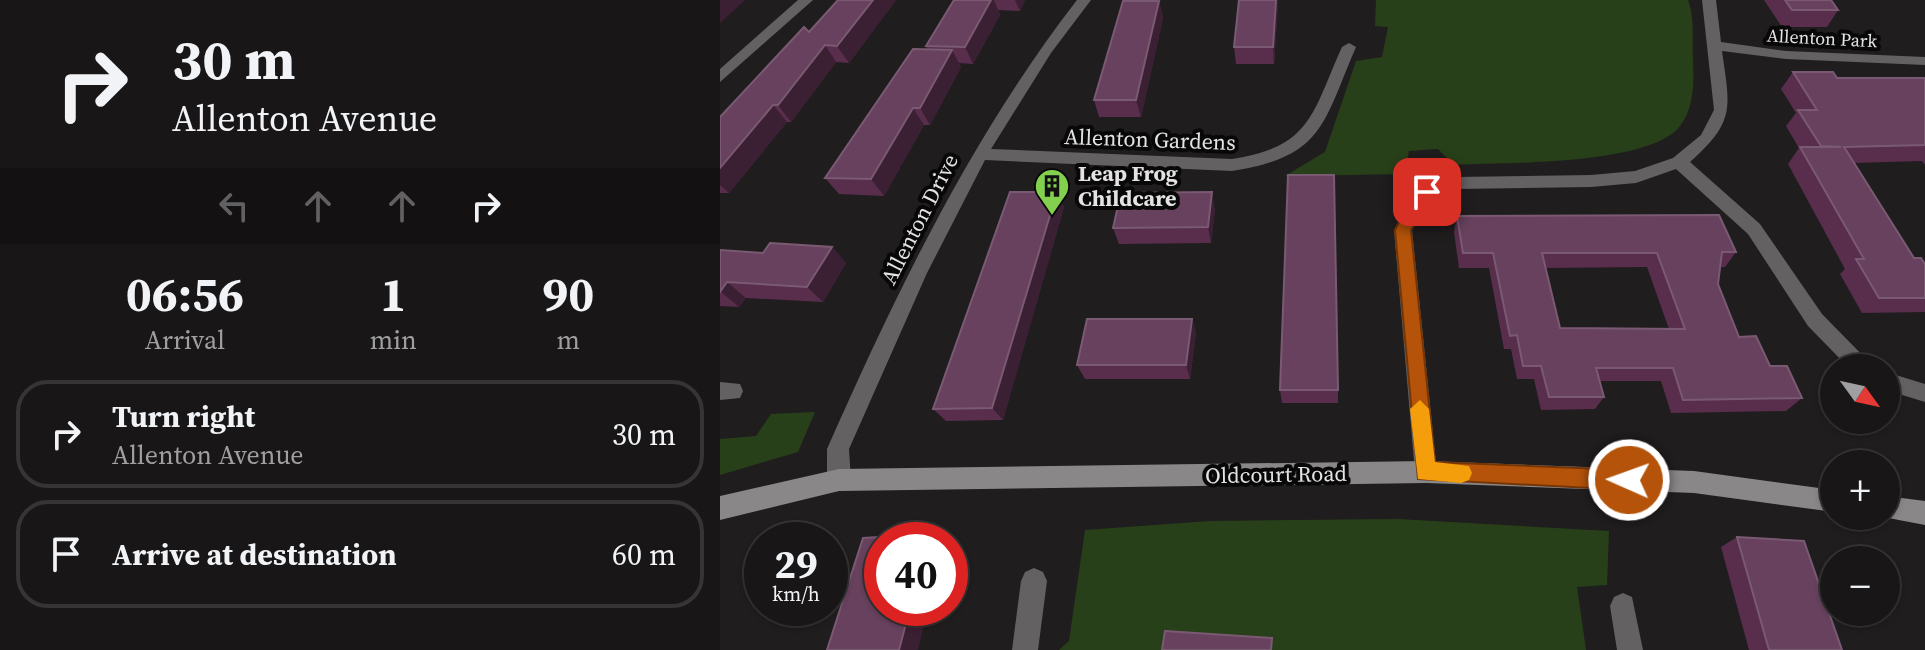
<!DOCTYPE html>
<html lang="en">
<head>
<meta charset="utf-8">
<style>
	body { margin:0; font-family:"Source Serif 4",serif; background:#252324; color:#f1f3f6; height:100vh; display:flex; flex-direction:column; font-size:30px; white-space:nowrap }
	* { box-sizing:border-box; margin:0 }
	p { font-size:26px; color:#9f9fa1 }
	.icon { flex:none; width:44px; height:44px; fill:none; stroke:currentColor; stroke-width:2; stroke-linecap:round; stroke-linejoin:round }
	.map { position:relative; flex:1; overflow:hidden }
	.panel { display:flex; flex-direction:column; background:#181617; width:720px }
	.panel>* { flex:none }
	.banner { background:#181617; color:#f1f3f6; overflow:hidden }
	.needle { width:52px; rotate:123deg }
	.controls { position:absolute; left:1100px; top:354px; display:grid; gap:16px }
	.controls a { display:grid; place-items:center; width:80px; height:80px; border-radius:50%; background:#181617; box-shadow:0 2px 6px #0004,0 0 0 2px #363536; font-size:40px }
	.speed { position:absolute; left:24px; top:522px; display:flex; gap:16px; font-size:40px; font-weight:700; text-align:center }
	.speed>* { display:grid; place-content:center; width:104px; height:104px; border-radius:50%; background:#181617; box-shadow:0 2px 6px #0004,0 0 0 2px #363536; line-height:1 }
	.speed small { font-size:20px; font-weight:400 }
	.speed .limit { border:12px solid #d22; background:#fff; color:#111 }
	.pin { position:absolute; display:grid; place-items:center; width:68px; height:68px; color:#fff; margin:-34px; border-radius:16px; box-shadow:0 4px 12px #0006 }
	.me { position:absolute; width:88px; margin:-44px; rotate:272deg; stroke-linejoin:round; filter:drop-shadow(0 0 6px #0008) }
	.turn { display:flex; align-items:center; gap:28px; height:168px; padding:0 40px; font-size:36px }
	.turn .icon { width:104px; height:104px; stroke-width:2.5 }
	.turn b { display:block; font-size:56px; line-height:68px }
	.lanes { display:flex; align-items:center; height:76px; padding:0 40px; background:#0003; justify-content:center; gap:40px; direction:ltr }
	.lanes .off { opacity:.35 }
	.eta { display:flex; justify-content:space-evenly; align-items:center; height:136px; text-align:center }
	.eta b { font-size:48px; font-weight:700; line-height:56px }
	ul { padding:0; list-style:none }
	li { display:flex; align-items:center; gap:24px; height:108px; margin:0 16px 12px; padding:0 24px; border:4px solid #363536; border-radius:32px }
	li div { flex:1 }
	li b { display:block; font-size:30px }
	li em { font-style:normal }
	main { display:flex; flex:1; min-height:0 }
	.map>svg:first-child { display:block }
</style>
</head>
<body>
<main>
<section class="panel">
<div class="banner">
<div class="turn"><svg class="icon" aria-label="right" viewBox="0 0 24 24"><path d="M7 20v-9h11M14 6l5 5-5 5"/></svg><div><b>30 m</b>Allenton Avenue</div></div>
<div class="lanes"><svg class="icon off" aria-label="left" viewBox="0 0 24 24"><path d="M17 20v-9H6M10 6l-5 5 5 5"/></svg><svg class="icon off" aria-label="ahead" viewBox="0 0 24 24"><path d="M12 20V5M6 11l6-6 6 6"/></svg><svg class="icon off" aria-label="ahead" viewBox="0 0 24 24"><path d="M12 20V5M6 11l6-6 6 6"/></svg><svg class="icon" aria-label="right" viewBox="0 0 24 24"><path d="M7 20v-9h11M14 6l5 5-5 5"/></svg></div>
</div>
<div class="eta">
<div><b>06:56</b><p>Arrival</p></div>
<div><b>1</b><p>min</p></div>
<div><b>90</b><p>m</p></div>
</div>
<ul>
<li><svg class="icon" aria-label="right" viewBox="0 0 24 24"><path d="M7 20v-9h11M14 6l5 5-5 5"/></svg><div><b>Turn right</b><p>Allenton Avenue</p></div><em>30 m</em></li>
<li><svg class="icon" aria-label="arrive" viewBox="0 0 24 24"><path d="M6 21V4h12l-3 4 3 4H6"/></svg><div><b>Arrive at destination</b></div><em>60 m</em></li>
</ul>
</section>
<div class="map">
<svg width="1205" height="650" viewBox="0 0 1205 650">
	<rect width="100%" height="100%" fill="#201d1f"/>
	<path fill="#284019" d="M656 0H968C975 18 972 42 973 61 974 83 974 108 960 126 929 166 785 162 734 165L718 149 689 151 685 174 565 176 605 152 636 61 662 57 668 27 655 26Z
		M95 412 78 452 0 475V439L36 436 51 414Z
		M678 519 889 531 887 585 857 587 866 650H339L349 641 365 530 490 521Z"/>
	<g fill="none" stroke-linecap="round" stroke-linejoin="round">
		<path fill="#636162" fill-rule="evenodd" d="M78 0H93L0 82V69Z
			M357 0H371L331 53 271 149 512 159C592 147 592 113 622 47L629 43 636 47C603 123 604 157 512 171L265 160 207 273 129 449 131 480 127 488 119 491 111 488 107 480V449C177 291 251 137 357 0Z
			M982 0H996L1001 42 1066 51 1205 57V65L1066 59 1002 51C1010 108 1016 121 970 162L1040 224 1102 314 1155 368H1129L1088 326 1028 234 956 169 916 183 871 187 735 189 713 196 692 230 717 472 714 480 706 483 698 480 695 472 674 230 701 188 734 177 871 175 915 171 953 158 981 135 994 110Z
			M1166 372 1205 384V402L1166 390Z
			M0 382 20 384 23 391 20 398 0 400Z
			M314 568 323 572 327 581 318 650H292L301 581 305 572Z
			M903 593 912 597 923 650H897L890 606 894 597Z"/>
		<path fill="#8a8789" fill-rule="evenodd" d="M706 461 974 471 1114 490V512L974 493 706 483 119 491 0 520V496L119 469Z
			M1166 496 1205 501V525L1158 516H1166Z"/>
	</g>
	<path fill="#582e4c" fill-rule="evenodd" d="M118 0H176L129 63 116 62 71 122H67L9 193H0V117L89 32Z
		M234 0H305L300 11 278 10 280 15 253 64 239 63 241 67 210 125H204L164 196 119 194 105 178 208 50 206 46Z
		M1044 0H1111L1118 10 1107 27H1062Z
		M439 1 443 18 421 117H379L374 100Z
		M558 5 554 64H516L514 47Z
		M1073 72 1117 78H1205V165L1202 161 1134 163 1194 258 1205 264V312L1142 313 1120 274 1125 269 1068 164 1079 148 1066 126 1076 113 1061 89Z
		M337 192 344 207 283 420 226 421 213 409Z
		M495 209 491 243 399 244 393 228Z
		M737 216 1016 252 1005 267H1000L998 284 1019 337 1082 398 1066 411 951 413 941 381H880L884 397 875 409 821 410 814 379H797L791 349H784L769 268H739L734 232ZM927 267 949 329 840 328 825 268Z
		M112 247 126 263 103 302 26 298 19 307 0 306V250L43 253Z
		M472 319 476 333 470 379H365L357 365Z
		M560 390H618V403H562Z
		M1017 537 1122 650H1029L1001 547Z"/>
	<path fill="#3b1f33" d="M0 0H25L0 23Z
		M153 0H176L129 63 117 46Z
		M271 0H274L280 15 253 64 245 47Z
		M295 0H305L300 11Z
		M556 0H558V5L554 64 553 47Z
		M439 1 443 18 421 117 416 100Z
		M105 45 116 62 71 122 58 105Z
		M232 50 241 67 210 125 200 108Z
		M53 105 67 122 9 193 0 185V168Z
		M193 108 204 125 164 196 151 179Z
		M337 192 344 207 283 420 272 408Z
		M492 192 495 209 491 243 488 227Z
		M112 247 126 263 103 302 87 287Z
		M7 282 26 298 19 307 1 292Z
		M472 319 476 333 470 379 466 365Z
		M210 534 220 540H208Z
		M190 608H208L198 650H179Z"/>
	<path fill="#67415d" stroke="#7a5a72" stroke-width="2" fill-rule="evenodd" d="M118 0H153L117 46 105 45 58 105H53L0 168V117L84 27 89 32Z
		M234 0H271L245 47 206 46Z
		M519 0H556L553 47H514Z
		M1065 0H1111L1118 10H1072Z
		M403 1H439L416 100H374Z
		M193 49 232 50 200 108H193L151 179 105 178Z
		M1073 72H1113L1117 78H1205V145L1124 147 1194 258H1201L1205 264V298H1159L1136 259H1144L1080 147H1121L1101 146 1078 110H1097Z
		M568 175H614L618 390H560Z
		M290 192H337L272 408 213 409Z
		M492 192 488 227 393 228 401 193Z
		M999 215 1016 252H1002L998 284 1019 337 1036 336 1050 366H1067L1082 398 963 400 953 368H876L884 397H829L821 366H803L797 335 790 336 773 253H743L737 216ZM822 253H937L965 329 840 328Z
		M50 243 112 247 87 287 7 282 0 292V250L43 253Z
		M367 319H472L466 365H357Z
		M210 534 208 540H162V608H190L179 650H107L143 538Z
		M1017 537 1084 541 1122 650H1049Z
		M445 631 552 638 551 650H442Z"/>
	<path fill="#b45309" stroke="#753606" stroke-width="2" d="M707 187 715 192 691 230 715 462 909 470 917 472 920 480 917 487 909 490 698 479 675 230 690 200Z"/>
	<path fill="#f59e0b" d="M700 400 709 409 715 462 749 466 752 473 749 480 741 483 698 479 690 409Z"/>
	<defs>
		<g id="building-pin" transform="scale(1.8)"><path d="M0 17L-7.5 6A9.5 9.5 0 1 1 7.5 6Z" fill="#83d04e" stroke="#090809"/><path d="M-4-6H4V6H1V3H-1V6H-4ZM-2.5-4.3h1.7v1.8h-1.7ZM.8-4.3h1.7v1.8H.8ZM-2.5-1h1.7V.8h-1.7ZM.8-1h1.7V.8H.8Z" fill="#111"/></g>
	</defs>
	<g fill-rule="evenodd">
		<use href="#building-pin" x="332" y="186"/>
	</g>
	<g text-anchor="middle" dominant-baseline="central" stroke-width="8" stroke-linejoin="round" paint-order="stroke">
		<g font-size="18" fill="#e4e2e3" stroke="#090809">
			<text transform="translate(1102 38) rotate(3)">Allenton Park</text>
		</g>
		<g font-size="22" fill="#e4e2e3" stroke="#090809">
			<text transform="translate(430 139) rotate(2)">Allenton Gardens</text>
			<text transform="translate(199 219) rotate(-63)">Allenton Drive</text>
			<text transform="translate(556 474) rotate(-1)">Oldcourt Road</text>
		</g>
		<g font-size="22" font-weight="bold" fill="#e4e2e3" stroke="#090809" text-anchor="start">
			<text x="358" y="173">Leap Frog<tspan x="358" dy="25">Childcare</tspan></text>
		</g>
	</g>
</svg>
<div class="controls">
<a><svg class="needle" viewBox="-14 -14 28 28"><path d="M0-13l5 13h-10z" fill="#e53935"/><path d="M0 13l5-13h-10z" fill="#9f9fa1"/></svg></a>
<a>+</a>
<a>−</a>
</div>
<div class="speed"><div>29<small>km/h</small></div><div class="limit">40</div></div>
<div class="pin" style="left:707px;top:192px;background:#d93025"><svg class="icon" aria-label="arrive" viewBox="0 0 24 24"><path d="M6 21V4h12l-3 4 3 4H6"/></svg></div>
<svg class="me" style="left:909px;top:480px" viewBox="-20 -20 40 40"><circle r="17" fill="#b45309" stroke="#fff" stroke-width="3"/><path d="M0-11L8 9 0 5-8 9z" fill="#fff"/></svg>
</div>
</main>
</body>
</html>
